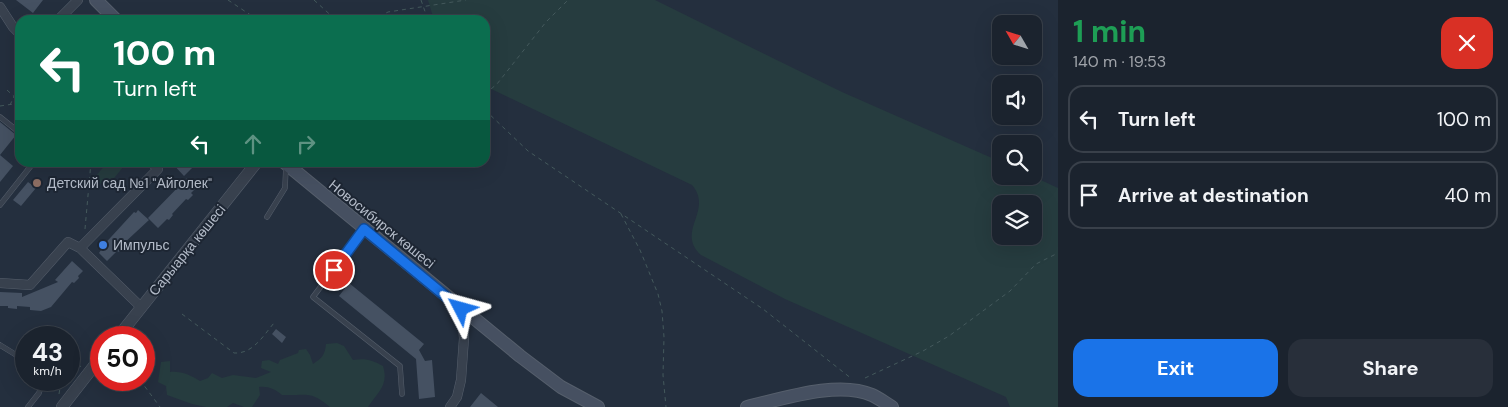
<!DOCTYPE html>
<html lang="en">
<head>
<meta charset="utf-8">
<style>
	body { margin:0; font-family:"DM Sans",sans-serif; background:#282f3a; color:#f1f3f6; height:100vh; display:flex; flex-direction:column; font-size:19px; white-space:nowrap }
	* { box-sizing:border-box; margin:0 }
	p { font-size:16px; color:#a0a4aa }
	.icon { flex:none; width:28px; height:28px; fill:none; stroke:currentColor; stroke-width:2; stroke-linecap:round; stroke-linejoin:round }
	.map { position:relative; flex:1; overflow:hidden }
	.drawer { display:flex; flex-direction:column; background:#1b232e; width:450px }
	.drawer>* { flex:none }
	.banner { position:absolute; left:15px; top:15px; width:475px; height:152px; border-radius:15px; box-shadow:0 5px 20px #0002,0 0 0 1px #39404a; background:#0b6e4f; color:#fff; overflow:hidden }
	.needle { width:32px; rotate:309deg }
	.controls { position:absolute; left:992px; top:15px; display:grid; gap:10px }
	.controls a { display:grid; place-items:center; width:50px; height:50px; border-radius:10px; background:#1b232e; box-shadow:0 5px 20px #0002,0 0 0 1px #39404a; font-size:25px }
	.speed { position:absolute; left:15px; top:326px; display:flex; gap:10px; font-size:25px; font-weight:700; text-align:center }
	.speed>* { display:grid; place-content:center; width:65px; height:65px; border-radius:50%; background:#1b232e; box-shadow:0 5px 20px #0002,0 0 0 1px #39404a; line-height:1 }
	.speed small { font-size:12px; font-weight:400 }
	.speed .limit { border:8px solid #d22; background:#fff; color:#111 }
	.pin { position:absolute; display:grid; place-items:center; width:42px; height:42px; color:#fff; margin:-21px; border:2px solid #fff; border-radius:50%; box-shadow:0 1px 5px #0007 }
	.me { position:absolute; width:55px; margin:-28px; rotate:309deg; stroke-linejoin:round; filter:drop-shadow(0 0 4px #0008) }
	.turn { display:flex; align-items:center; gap:18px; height:105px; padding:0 15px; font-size:22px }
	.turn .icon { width:65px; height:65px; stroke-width:2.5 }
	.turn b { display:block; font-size:35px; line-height:42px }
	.lanes { display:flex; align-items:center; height:48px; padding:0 15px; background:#0003; justify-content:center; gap:25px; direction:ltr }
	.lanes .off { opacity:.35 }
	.round { display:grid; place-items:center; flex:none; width:52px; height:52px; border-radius:15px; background:#282f3a }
	.headline { display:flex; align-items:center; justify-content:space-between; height:85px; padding:0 15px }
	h1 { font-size:30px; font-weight:700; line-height:38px; color:#1e9e55 }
	.primary-button { display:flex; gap:10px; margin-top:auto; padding:10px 15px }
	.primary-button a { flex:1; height:58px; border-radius:15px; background:#1a73e8; color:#fff; font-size:20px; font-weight:700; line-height:58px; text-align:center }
	.primary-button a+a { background:#282f3a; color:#f1f3f6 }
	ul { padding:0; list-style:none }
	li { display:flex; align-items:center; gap:15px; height:68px; margin:0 10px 8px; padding:0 5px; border:2px solid #39404a; border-radius:15px }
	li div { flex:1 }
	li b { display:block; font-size:19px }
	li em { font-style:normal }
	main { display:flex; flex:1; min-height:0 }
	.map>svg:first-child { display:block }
</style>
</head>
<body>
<main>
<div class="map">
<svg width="1058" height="407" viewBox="0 0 1058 407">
	<rect width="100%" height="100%" fill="#242f3e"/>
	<path fill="#263c3f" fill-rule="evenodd" d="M428 0H655L842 92 1001 162V176H1032L1058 188V407H1010L1006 397 785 299 701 255C675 231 714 211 692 185L485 86V20H434ZM1001 204H1034V236H1001Z
		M107 163H120L124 166 106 188 94 178Z
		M337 343 344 346 353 360C366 358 372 360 383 366 389 385 378 392 368 407H330C310 390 307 396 282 395 275 389 268 386 259 387L260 395 252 407H244L233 403 227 407H206L192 404 167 395 166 386 158 382 161 362 170 361V372C182 371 190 375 200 381L208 378 212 373 222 378 233 375 256 378 271 372 261 368 262 361 269 360 278 364 280 360 298 353 299 350 306 349 310 355 313 364C322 358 325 355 326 344Z"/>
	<path fill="#455162" d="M16 0H43L33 13Z
		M0 122 16 135 0 155 13 166 0 182Z
		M171 162H191L194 166 184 176Z
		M187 178 197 187 191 193 193 195 188 200 186 199 172 214 173 215 169 220 167 219 158 228 148 218Z
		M28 182 36 188 21 206 13 200Z
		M138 210 149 220 122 245 124 247 119 252 117 251 107 261 99 253 101 250 100 249 134 212 136 213Z
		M72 261 83 271 78 276 79 278 74 283 72 282 51 307 41 311 30 310V307L17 306V309L8 308V306H0V292L22 293V297L58 282 55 280Z
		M349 283 424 344 419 350 425 361 432 360 435 397 419 399 416 359 339 296Z
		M276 329 286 337 282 343 272 334Z
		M481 393 498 407H470Z"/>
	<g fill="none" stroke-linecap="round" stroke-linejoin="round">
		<g stroke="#565f6c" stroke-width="5.5">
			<path id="service" d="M0 117 20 133
				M0 205 34 162
				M267 217 285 188 286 166
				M364 229 313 297 400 366 402 394
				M0 345 26 361
				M28 407 39 393 43 380"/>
		</g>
		<g stroke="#565f6c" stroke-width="10">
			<path id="minor" d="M0 7 13 27 20 34
				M58 20 78 0
				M80 248 141 307
				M0 283 30 285 68 242 80 248 158 169 151 162
				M450 407 457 397 461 380 464 338 461 309"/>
		</g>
		<g stroke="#565f6c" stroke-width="12">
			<path id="tertiary" d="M117 338 257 162
				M62 407 101 357"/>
		</g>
		<g stroke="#565f6c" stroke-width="14">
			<path id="secondary" d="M96 0 116 20
				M284 162 520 356 561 387 598 407
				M747 407C782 399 838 380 872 395 879 398 885 403 892 407"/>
		</g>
		<path stroke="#44595c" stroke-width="1" stroke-dasharray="4 4" stroke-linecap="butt" d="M228 0 258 20
			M314 0 336 20
			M421 0 428 20
			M372 20 388 12 466 0
			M7 90 20 102
			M485 94 497 84 546 22 568 0
			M10 105 20 84
			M0 106 20 103
			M485 110 528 151 763 309 852 379
			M621 214 640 250 658 294 662 311 664 337 663 375 666 407
			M85 229 91 162
			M182 314 234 353C253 354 263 336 274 323
			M134 338 136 331
			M98 347 101 344
			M69 378 76 369 81 366
			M865 378 923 351 949 336 1010 291 1036 264 1058 253
			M140 380 160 407
			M59 394 60 388 67 380"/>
		<use href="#service" stroke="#38414e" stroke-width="4.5"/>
		<use href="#minor" stroke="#38414e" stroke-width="9"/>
		<use href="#tertiary" stroke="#38414e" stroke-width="11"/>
		<use href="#secondary" stroke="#465061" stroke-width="12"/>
	</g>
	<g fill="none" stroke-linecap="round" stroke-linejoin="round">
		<g stroke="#114b97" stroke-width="12">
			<path id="route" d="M334 270 364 229 461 309"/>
		</g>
		<use href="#route" stroke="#1a73e8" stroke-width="9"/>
	</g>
	<circle fill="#8d6e63" stroke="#1d2633" stroke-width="2" cx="37" cy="183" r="5"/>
	<circle fill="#3f7fe0" stroke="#1d2633" stroke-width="2" cx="103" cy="245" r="5"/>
	<g text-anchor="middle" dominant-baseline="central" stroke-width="4" stroke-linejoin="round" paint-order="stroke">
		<g font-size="14" fill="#b4bcc9" stroke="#1d2633" text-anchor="start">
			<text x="47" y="183">Детский сад №1 "Айголек"</text>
			<text x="113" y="245">Импульс</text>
		</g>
		<g font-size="14" fill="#b4bcc9" stroke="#1d2633">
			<text transform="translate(382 224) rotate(39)">Новосибирск көшесі</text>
			<text transform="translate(187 250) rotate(-51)">Сарыарқа көшесі</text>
		</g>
	</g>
</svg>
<div class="controls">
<a><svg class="needle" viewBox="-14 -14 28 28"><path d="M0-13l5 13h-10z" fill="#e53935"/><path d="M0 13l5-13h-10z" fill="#a0a4aa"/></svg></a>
<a><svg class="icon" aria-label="sound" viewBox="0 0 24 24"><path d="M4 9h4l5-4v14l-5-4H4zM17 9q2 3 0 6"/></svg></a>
<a><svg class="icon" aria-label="search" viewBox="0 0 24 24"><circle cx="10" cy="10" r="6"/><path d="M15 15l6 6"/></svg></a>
<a><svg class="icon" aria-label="layers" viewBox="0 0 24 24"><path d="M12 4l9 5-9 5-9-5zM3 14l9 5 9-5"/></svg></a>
</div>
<div class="speed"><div>43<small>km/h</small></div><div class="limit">50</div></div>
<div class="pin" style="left:334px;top:270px;background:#d93025"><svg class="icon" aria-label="arrive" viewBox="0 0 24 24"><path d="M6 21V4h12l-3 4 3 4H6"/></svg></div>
<svg class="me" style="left:461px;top:309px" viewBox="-20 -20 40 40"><path d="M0-17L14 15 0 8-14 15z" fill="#1a73e8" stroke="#fff" stroke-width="4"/></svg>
<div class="banner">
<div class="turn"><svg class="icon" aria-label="left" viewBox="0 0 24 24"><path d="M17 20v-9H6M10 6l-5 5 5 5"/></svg><div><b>100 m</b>Turn left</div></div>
<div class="lanes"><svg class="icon" aria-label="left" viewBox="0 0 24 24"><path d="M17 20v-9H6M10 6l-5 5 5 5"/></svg><svg class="icon off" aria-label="ahead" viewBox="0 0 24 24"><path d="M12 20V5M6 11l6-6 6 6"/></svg><svg class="icon off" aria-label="right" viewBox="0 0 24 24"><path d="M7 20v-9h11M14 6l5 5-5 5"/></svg></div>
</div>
</div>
<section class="drawer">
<div class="headline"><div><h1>1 min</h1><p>140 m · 19:53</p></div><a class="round" style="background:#d93025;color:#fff"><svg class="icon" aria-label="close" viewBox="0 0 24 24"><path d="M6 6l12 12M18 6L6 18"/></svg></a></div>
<ul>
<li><svg class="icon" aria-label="left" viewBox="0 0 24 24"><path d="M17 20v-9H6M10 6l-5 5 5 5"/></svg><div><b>Turn left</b></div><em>100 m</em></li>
<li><svg class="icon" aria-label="arrive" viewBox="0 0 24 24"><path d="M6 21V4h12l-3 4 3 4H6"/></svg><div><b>Arrive at destination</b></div><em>40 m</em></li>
</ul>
<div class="primary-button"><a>Exit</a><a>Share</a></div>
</section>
</main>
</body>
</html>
